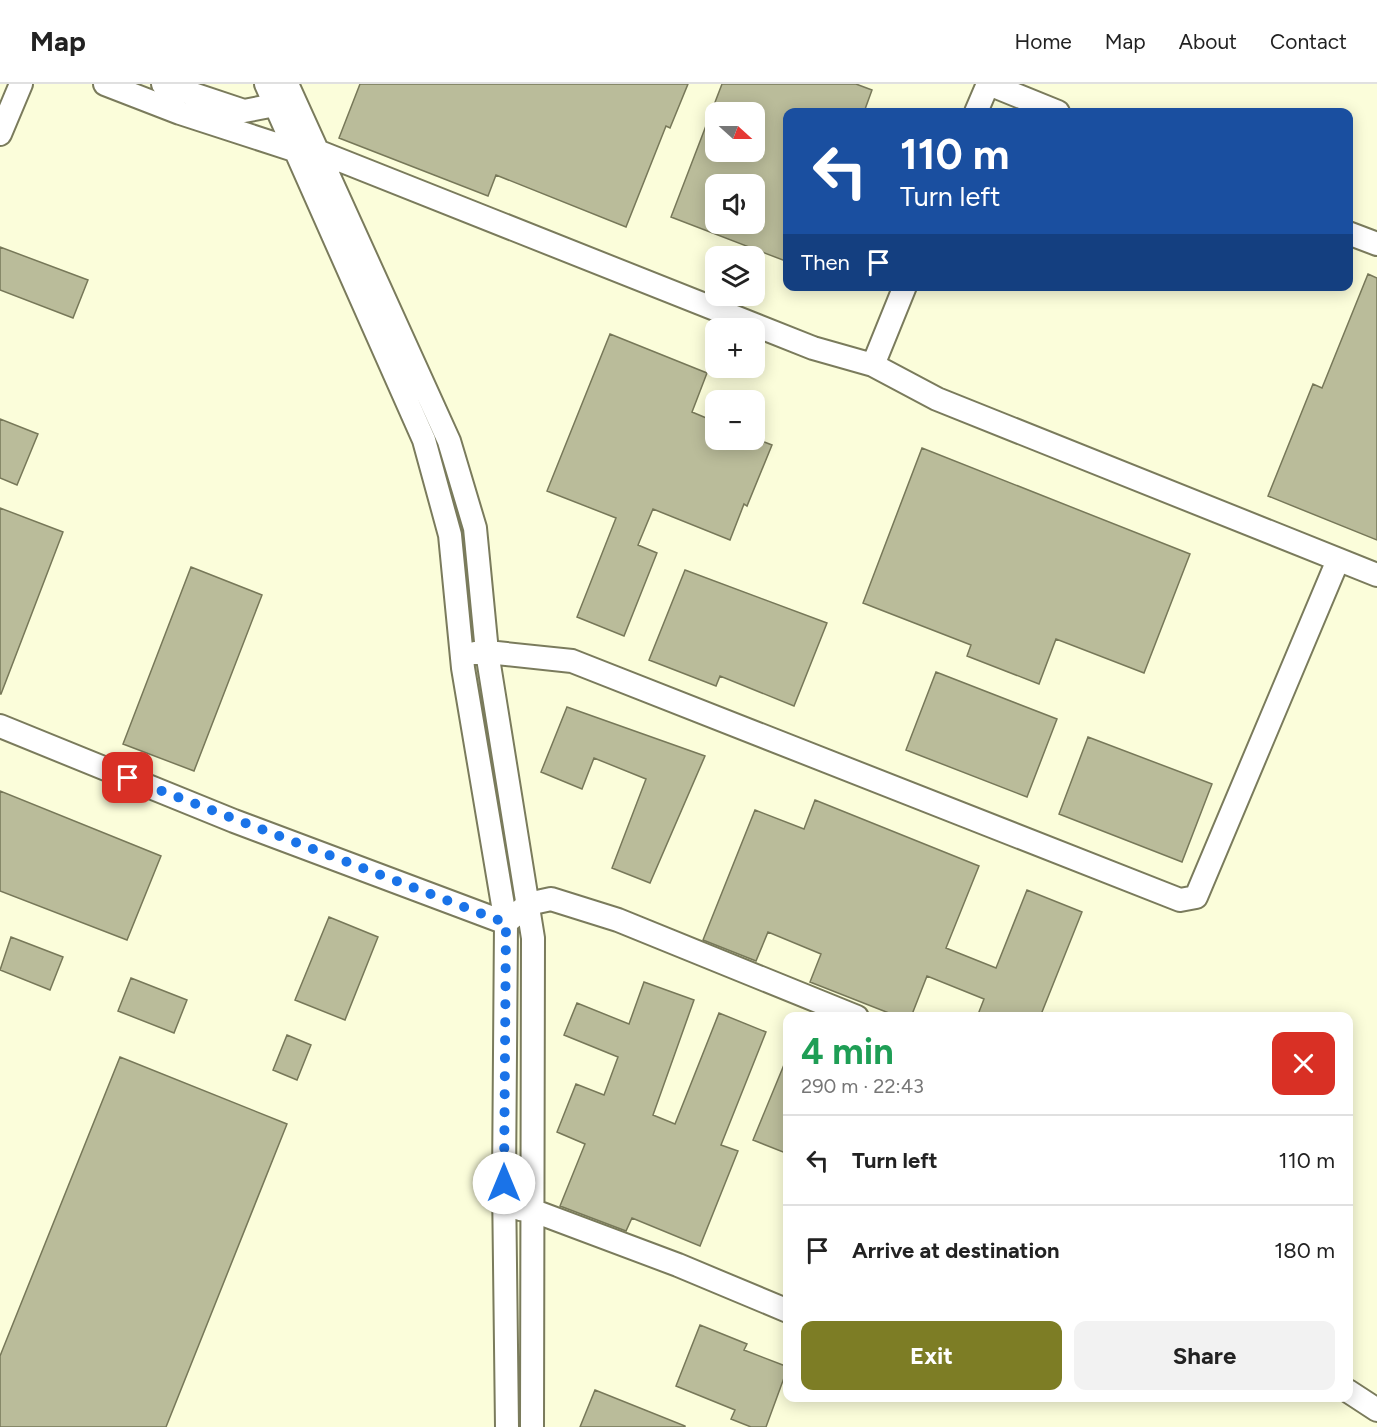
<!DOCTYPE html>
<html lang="en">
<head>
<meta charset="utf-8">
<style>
	body { margin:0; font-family:Figtree,sans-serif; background:#f2f2f2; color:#222; height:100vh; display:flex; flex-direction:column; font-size:22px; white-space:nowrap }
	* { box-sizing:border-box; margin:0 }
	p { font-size:20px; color:#767676 }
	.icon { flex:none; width:33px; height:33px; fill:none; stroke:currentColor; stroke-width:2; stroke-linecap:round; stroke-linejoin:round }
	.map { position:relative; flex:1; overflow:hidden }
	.panel { position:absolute; left:783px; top:928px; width:570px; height:390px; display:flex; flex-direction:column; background:#fff; border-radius:12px; box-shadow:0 3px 15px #0003 }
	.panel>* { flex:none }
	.guide { position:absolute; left:783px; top:24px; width:570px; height:183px; border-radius:12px; box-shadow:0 3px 15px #0003; background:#1a4fa0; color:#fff; overflow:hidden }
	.needle { width:39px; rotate:111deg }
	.buttons { position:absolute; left:705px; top:18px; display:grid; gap:12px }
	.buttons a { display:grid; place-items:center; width:60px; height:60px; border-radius:12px; background:#fff; box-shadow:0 3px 15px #0003; font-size:30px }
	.pin { position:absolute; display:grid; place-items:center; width:51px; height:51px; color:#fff; margin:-26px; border-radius:12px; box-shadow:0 3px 9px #0006 }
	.me { position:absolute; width:66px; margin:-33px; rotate:0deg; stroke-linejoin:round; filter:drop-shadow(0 0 4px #0008) }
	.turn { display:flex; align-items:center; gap:21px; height:126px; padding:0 18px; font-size:27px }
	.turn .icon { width:78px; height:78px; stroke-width:2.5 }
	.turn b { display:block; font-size:42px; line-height:51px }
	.then { display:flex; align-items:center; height:57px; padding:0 18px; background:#0003; gap:12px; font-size:22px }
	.round { display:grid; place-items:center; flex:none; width:63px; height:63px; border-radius:12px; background:#f2f2f2 }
	.summary { display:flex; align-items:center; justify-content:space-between; height:102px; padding:0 18px }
	h1 { font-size:36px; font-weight:700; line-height:45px; color:#1e9e55 }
	.action { display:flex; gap:12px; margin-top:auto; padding:12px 18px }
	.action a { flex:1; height:69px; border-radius:12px; background:#7d7d25; color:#fff; font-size:24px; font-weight:700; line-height:69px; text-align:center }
	.action a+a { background:#f2f2f2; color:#222 }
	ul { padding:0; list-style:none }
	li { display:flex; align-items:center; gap:18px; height:90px; padding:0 18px; border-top:2px solid #e0e0e0 }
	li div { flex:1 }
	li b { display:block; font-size:22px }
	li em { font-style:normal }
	header { display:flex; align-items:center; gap:36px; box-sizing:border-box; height:84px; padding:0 30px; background:#fff; border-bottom:2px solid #e0e0e0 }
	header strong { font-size:28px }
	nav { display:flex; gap:33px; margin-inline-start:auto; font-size:21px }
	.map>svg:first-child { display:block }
</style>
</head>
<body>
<header>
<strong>Map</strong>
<nav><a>Home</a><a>Map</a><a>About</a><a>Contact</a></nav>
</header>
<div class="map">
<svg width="1377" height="1343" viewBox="0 0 1377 1343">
	<rect width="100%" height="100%" fill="#fbfdda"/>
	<path fill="#babc9a" stroke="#777859" stroke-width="1.5" fill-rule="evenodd" d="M360 0H688L670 44 666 42 626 143 496 91 488 112 339 54Z
		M722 0H856L872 6 864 28H788V178L671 133ZM716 28H754V68H716ZM716 100H754V140H716Z
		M0 163 88 196 73 234 0 206Z
		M1368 190 1377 194V456L1268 412 1313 300 1322 304Z
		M610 250 707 289 692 328 716 338V356H759L772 361 747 422 744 420 730 456 653 425 638 461 657 469 624 552 577 533 616 434 547 407Z
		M0 335 38 350 17 401 0 394Z
		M922 364 1190 470 1144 589 1056 555 1039 600 967 572 971 561 863 519Z
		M0 424 63 448 1 610H0Z
		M191 483 262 511 194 687 123 660Z
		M685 486 827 539 794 622 720 592 716 602 649 576Z
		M936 588 1057 635 1027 713 906 666Z
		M567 623 705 672 650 799 612 784 646 695 594 674 582 705 541 688Z
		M1088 653 1212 700 1182 778 1059 730Z
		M0 707 161 772 127 856 0 807Z
		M815 716 979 782 946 864 996 884 1027 806 1082 828 1040 933H977L984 915 927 892 911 933H899L810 898 821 870 768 848 756 877 703 856 755 726 804 745Z
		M329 833 378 853 345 936 295 916Z
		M11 853 63 873 50 906 0 886Z
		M131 894 187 916 174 949 118 927Z
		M644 898 694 916 653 1031 675 1040 719 929 766 948 721 1061 738 1067 700 1162 632 1134 626 1147 560 1122 585 1060 557 1048 576 1000 604 1011 618 973 564 951 577 919 629 940Z
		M287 951 311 961 297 996 273 986Z
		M788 971V1070L753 1056Z
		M120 973 287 1040 166 1343H0V1272Z
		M700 1241 747 1260 744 1266 788 1283 766 1343H751L731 1335 735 1326 676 1302Z
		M595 1306 685 1342V1343H580Z"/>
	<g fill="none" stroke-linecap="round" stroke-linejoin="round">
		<g stroke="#7a7b5c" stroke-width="26">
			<path id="minor" d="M105 0 180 29 297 67H317L813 264 873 281 937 315 1377 491
				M163 0 244 27 275 21 288 15
				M266 0 424 356 450 451 463 584 506 839 504 1099 507 1343
				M287 0 449 357 475 444 487 568 533 854 532 1343
				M989 0 1058 28
				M976 28 988 0
				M0 50 21 0
				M1348 149 1377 160
				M873 281 905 202
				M475 569 487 568 572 577 1180 816 1196 813 1338 476
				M0 642 234 737 506 839 528 820 551 815 618 836 857 933
				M520 1125 534 1127 678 1181 788 1227
				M1348 1307 1377 1326"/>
		</g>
		<use href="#minor" stroke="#fff" stroke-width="22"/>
	</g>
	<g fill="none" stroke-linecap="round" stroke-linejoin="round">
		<path stroke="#1a73e8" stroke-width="10" stroke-dasharray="0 18" d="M128 694 506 839 504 1099"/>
	</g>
</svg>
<div class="buttons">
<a><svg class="needle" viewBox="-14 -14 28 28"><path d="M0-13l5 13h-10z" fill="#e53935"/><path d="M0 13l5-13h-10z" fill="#767676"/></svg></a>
<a><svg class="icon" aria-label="sound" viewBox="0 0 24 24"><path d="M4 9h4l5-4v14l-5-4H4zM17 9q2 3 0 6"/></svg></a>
<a><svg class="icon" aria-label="layers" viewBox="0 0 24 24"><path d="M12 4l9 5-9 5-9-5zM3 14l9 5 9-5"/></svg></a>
<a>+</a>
<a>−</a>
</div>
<div class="pin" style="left:128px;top:694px;background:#d93025"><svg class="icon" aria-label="arrive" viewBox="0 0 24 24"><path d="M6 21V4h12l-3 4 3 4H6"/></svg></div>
<svg class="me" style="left:504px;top:1099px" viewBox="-20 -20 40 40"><circle r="19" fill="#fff"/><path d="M0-13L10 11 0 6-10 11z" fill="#1a73e8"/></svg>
<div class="guide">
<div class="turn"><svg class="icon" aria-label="left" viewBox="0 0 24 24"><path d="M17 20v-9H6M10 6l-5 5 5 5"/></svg><div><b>110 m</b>Turn left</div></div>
<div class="then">Then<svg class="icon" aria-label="arrive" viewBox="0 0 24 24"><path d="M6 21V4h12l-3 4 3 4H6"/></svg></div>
</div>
<section class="panel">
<div class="summary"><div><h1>4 min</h1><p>290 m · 22:43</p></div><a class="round" style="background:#d93025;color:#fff"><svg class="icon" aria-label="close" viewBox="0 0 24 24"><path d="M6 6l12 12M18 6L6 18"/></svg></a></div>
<ul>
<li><svg class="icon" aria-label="left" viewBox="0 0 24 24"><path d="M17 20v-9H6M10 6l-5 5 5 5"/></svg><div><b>Turn left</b></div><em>110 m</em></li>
<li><svg class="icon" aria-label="arrive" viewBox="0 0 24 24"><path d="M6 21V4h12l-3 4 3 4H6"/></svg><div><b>Arrive at destination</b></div><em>180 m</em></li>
</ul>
<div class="action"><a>Exit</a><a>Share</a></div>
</section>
</div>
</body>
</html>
